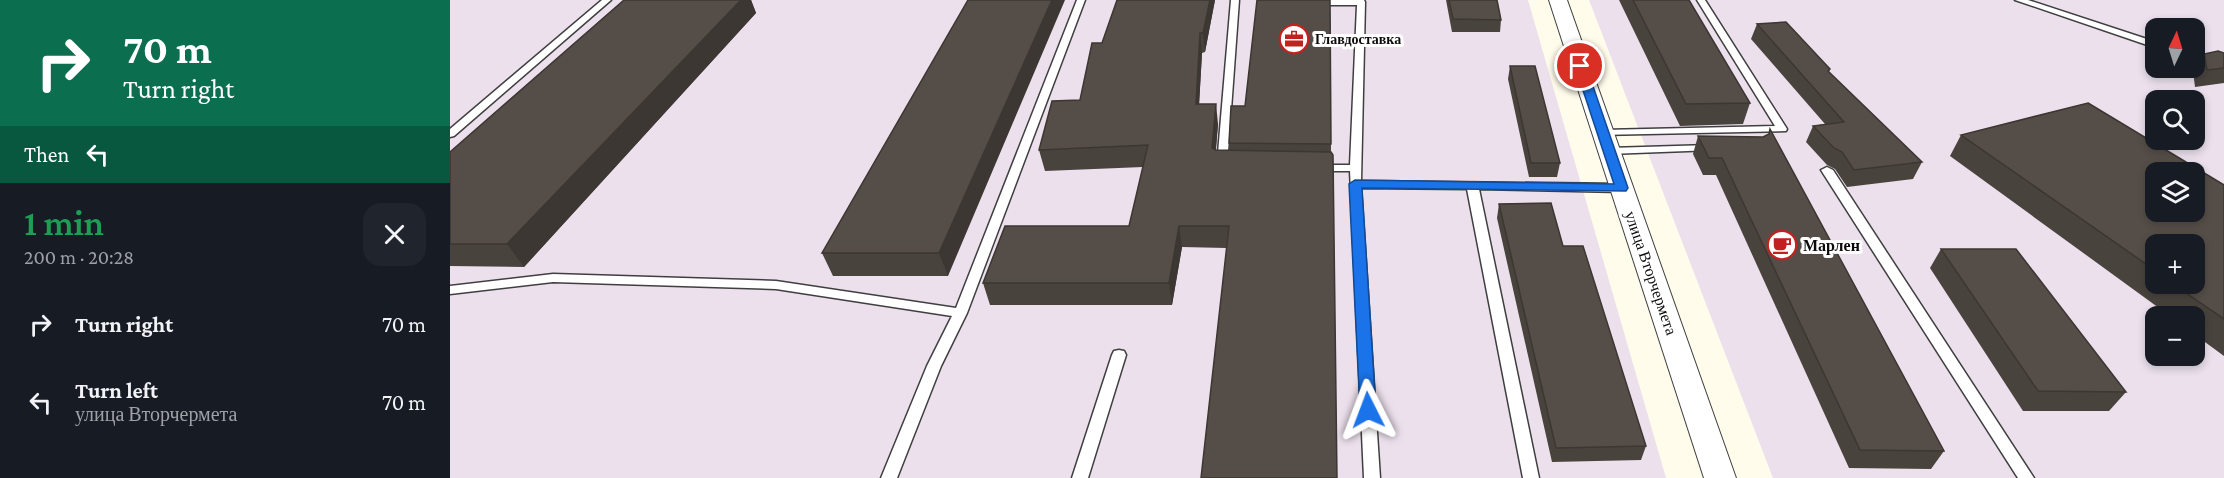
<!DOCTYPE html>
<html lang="en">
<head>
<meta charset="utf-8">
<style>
	body { margin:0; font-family:"Crimson Pro",serif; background:#20242c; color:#f1f3f6; height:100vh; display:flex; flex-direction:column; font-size:22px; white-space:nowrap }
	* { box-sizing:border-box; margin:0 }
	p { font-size:20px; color:#9ea1a6 }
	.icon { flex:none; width:33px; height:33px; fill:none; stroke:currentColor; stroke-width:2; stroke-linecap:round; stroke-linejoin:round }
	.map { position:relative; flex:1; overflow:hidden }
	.panel { display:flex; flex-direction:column; background:#171b24; width:450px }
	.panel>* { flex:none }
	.hud { background:#0b6e4f; color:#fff; overflow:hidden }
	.needle { width:39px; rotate:4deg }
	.buttons { position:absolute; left:1695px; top:18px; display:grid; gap:12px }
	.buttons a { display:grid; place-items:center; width:60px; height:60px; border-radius:12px; background:#171b24; box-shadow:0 3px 9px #0003; font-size:30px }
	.pin { position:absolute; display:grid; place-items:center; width:51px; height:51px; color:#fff; margin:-26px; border:3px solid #fff; border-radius:50%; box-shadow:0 2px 6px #0007 }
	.me { position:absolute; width:66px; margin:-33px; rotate:357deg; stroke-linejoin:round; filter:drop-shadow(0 0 4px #0008) }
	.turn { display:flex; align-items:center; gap:21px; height:126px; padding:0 24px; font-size:27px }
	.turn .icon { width:78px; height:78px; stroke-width:2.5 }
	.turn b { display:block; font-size:42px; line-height:51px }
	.then { display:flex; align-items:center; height:57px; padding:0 24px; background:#0003; gap:12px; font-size:22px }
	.round { display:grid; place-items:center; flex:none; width:63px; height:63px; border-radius:18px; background:#20242c }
	.headline { display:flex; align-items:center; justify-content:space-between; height:102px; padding:0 24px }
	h1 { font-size:36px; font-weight:600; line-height:45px; color:#1e9e55 }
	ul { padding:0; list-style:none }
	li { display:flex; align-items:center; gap:18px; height:78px; padding:0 24px }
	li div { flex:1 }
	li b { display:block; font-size:22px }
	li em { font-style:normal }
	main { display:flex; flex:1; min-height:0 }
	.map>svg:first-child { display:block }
</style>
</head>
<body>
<main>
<section class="panel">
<div class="hud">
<div class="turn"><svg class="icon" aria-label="right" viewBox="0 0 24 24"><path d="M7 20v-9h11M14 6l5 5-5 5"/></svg><div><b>70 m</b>Turn right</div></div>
<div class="then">Then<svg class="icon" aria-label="left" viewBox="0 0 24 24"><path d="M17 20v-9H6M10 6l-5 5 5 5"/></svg></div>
</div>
<div class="headline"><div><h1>1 min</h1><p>200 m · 20:28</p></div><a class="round"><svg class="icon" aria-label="close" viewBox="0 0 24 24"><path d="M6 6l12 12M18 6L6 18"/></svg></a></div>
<ul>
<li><svg class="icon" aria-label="right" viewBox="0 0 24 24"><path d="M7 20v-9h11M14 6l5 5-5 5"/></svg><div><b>Turn right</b></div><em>70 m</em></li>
<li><svg class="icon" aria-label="left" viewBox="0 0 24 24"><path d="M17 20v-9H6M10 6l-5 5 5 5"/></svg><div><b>Turn left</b><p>улица Вторчермета</p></div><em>70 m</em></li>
</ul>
</section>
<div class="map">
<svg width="1774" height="478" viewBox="0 0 1774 478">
	<rect width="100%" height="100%" fill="#fffcec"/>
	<path fill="#ebe0ec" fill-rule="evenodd" d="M0 0H1078L1216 478H0Z
		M1139 0H1774V478H1323ZM1706 28H1744V68H1706ZM1706 100H1744V140H1706ZM1706 172H1744V212H1706ZM1706 244H1744V284H1706ZM1706 316H1744V356H1706Z"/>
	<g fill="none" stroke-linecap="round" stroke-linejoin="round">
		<g stroke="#3f3f3f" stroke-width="3">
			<path id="lane" d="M152 0H161L4 136 0 137V129Z
				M627 0H635L517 313 491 366 447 478H431L477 366 502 316 326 289 103 282 0 294V286L103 274 326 281 506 308Z
				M781 0H789L777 165 772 168 767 165Z
				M862 0H914L915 2 911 181 1172 184 1178 188 1172 192 1029 189 1089 478H1073L1017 189 911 188 930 478H914L900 171H868L862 168 868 165H900L907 5H865L861 2Z
				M1247 0H1255L1337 129 1336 131 1149 135 1148 133 1153 130 1325 126Z
				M1565 0H1578L1706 42V48Z
				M1744 55 1774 65V71L1744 61Z
				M1260 145 1264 146 1265 148 1264 150 1159 154 1154 151 1159 148Z
				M1377 167 1383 170 1584 478H1568L1371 170Z
				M669 350 674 351 676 355 638 478H622L662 355 664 351Z"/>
		</g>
		<g stroke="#3f3f3f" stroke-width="2">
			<path id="street" d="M1099 0H1117L1286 478H1254Z"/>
		</g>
		<use href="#lane" fill="#fff" fill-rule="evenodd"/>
		<use href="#street" fill="#fff" fill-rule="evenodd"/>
	</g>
	<path fill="#49433e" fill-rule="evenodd" d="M174 0H301L306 13 74 267 0 266V152Z
		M518 0 498 276H383L372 253Z
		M765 0 755 52 752 53 749 104 768 124 766 150H779V143L795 106 880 0 881 152 776 248 732 247 722 305H540L533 283 679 226 693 167 595 171 589 150 630 100Z
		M996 0H1047L1051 20 1050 32H1002Z
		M1169 0H1239L1300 103 1293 124 1230 126Z
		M1307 24 1380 69 1379 72 1472 162 1463 179 1397 187 1385 169 1377 165 1356 142 1363 126 1375 124 1301 39Z
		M1774 53V83L1745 87 1743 71 1754 54Z
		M1060 66 1110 163 1107 177H1079L1058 79Z
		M1320 129 1494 451 1481 469 1399 468 1266 175H1253L1243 154 1248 136 1313 137 1319 134Z
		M1511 135 1774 185V356L1744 334V316H1720L1500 156ZM1706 244 1744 284H1706Z
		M1049 204 1113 246 1196 446 1191 460 1102 462 1047 218Z
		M1491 249 1676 392 1659 411H1573L1480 268Z"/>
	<path fill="#3c3732" d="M291 0H301L306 13 74 267 57 244Z
		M602 0H615L498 276 489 253Z
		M760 0H765L755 52 753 33Z
		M750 33 752 53 748 124 746 104Z
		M766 104 768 124 764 169 762 148Z
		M729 226 732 247 722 305 719 283Z"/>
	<path fill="#554e48" stroke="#3c3732" stroke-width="1.5" fill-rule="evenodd" d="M174 0H291L57 244H0V152Z
		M518 0H602L489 253H372Z
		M667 0H760L753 33H750L746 104H766L762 148 766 150 881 152 883 155 887 478H751L779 226H729L719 283H533L555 226H679L698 145 589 150 602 101 630 100 642 43H652Z
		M807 0H880L881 144 779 143 781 106H795Z
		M999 0H1047L1051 20 1003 19Z
		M1183 0H1239L1300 103 1236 104Z
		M1336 22 1380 69 1378 71 1472 162 1404 170 1392 152 1384 148 1363 126 1394 122 1307 24Z
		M1768 51 1774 53V68L1757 70 1754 54Z
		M1060 66H1085L1110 163H1081Z
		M1638 103 1774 185V319L1723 284H1744V244H1706V271L1511 135ZM1706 172H1744V212H1706Z
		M1320 129 1494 451 1410 450 1272 158H1259L1248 136 1313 137 1319 134Z
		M1101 203 1113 246H1133L1196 446 1106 448 1049 204Z
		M1491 249H1566L1676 392 1588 391Z"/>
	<path fill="#1a73e8" stroke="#114b97" stroke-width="1.5" d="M1130 63 1136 66 1178 188 1176 191 912 188 926 410 924 415H912L910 410 899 184 905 180 1164 184 1125 66Z"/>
	<defs>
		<g id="office-ring" transform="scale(1.5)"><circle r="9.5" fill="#fff" stroke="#c2211f" stroke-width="1.5"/><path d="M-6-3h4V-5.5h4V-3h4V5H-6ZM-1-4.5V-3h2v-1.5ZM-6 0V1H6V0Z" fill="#c2211f"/></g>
		<g id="cafe-ring" transform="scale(1.5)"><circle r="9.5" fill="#fff" stroke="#c2211f" stroke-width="1.5"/><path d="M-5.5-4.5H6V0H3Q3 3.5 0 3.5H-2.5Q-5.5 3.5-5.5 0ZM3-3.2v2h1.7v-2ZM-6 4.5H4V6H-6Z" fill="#c2211f"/></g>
	</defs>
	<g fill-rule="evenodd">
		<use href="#office-ring" x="844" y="39"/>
		<use href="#cafe-ring" x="1332" y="245"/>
	</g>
	<g text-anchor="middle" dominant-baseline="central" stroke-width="6" stroke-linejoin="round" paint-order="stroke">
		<g font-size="14" font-weight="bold" fill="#0c0c0c" stroke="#fff" text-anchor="start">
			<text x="865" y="39">Главдоставка</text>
		</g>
		<g font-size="16" font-weight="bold" fill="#0c0c0c" stroke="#fff" text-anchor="start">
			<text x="1353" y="245">Марлен</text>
		</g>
		<g font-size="16" fill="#0c0c0c" stroke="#fff">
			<text transform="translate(1201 273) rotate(71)">улица Вторчермета</text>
		</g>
	</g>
</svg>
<div class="buttons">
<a><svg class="needle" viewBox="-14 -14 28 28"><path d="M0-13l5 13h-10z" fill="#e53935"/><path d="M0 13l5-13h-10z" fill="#9ea1a6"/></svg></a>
<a><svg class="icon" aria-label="search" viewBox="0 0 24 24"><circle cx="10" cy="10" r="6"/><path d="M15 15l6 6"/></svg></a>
<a><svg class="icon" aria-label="layers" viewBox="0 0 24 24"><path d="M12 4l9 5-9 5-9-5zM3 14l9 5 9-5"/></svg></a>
<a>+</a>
<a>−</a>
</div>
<div class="pin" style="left:1130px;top:66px;background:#d93025"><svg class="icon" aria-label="arrive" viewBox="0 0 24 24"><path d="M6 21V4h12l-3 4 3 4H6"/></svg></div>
<svg class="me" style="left:918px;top:410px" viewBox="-20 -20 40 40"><path d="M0-17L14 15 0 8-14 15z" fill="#1a73e8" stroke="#fff" stroke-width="4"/></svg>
</div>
</main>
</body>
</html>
